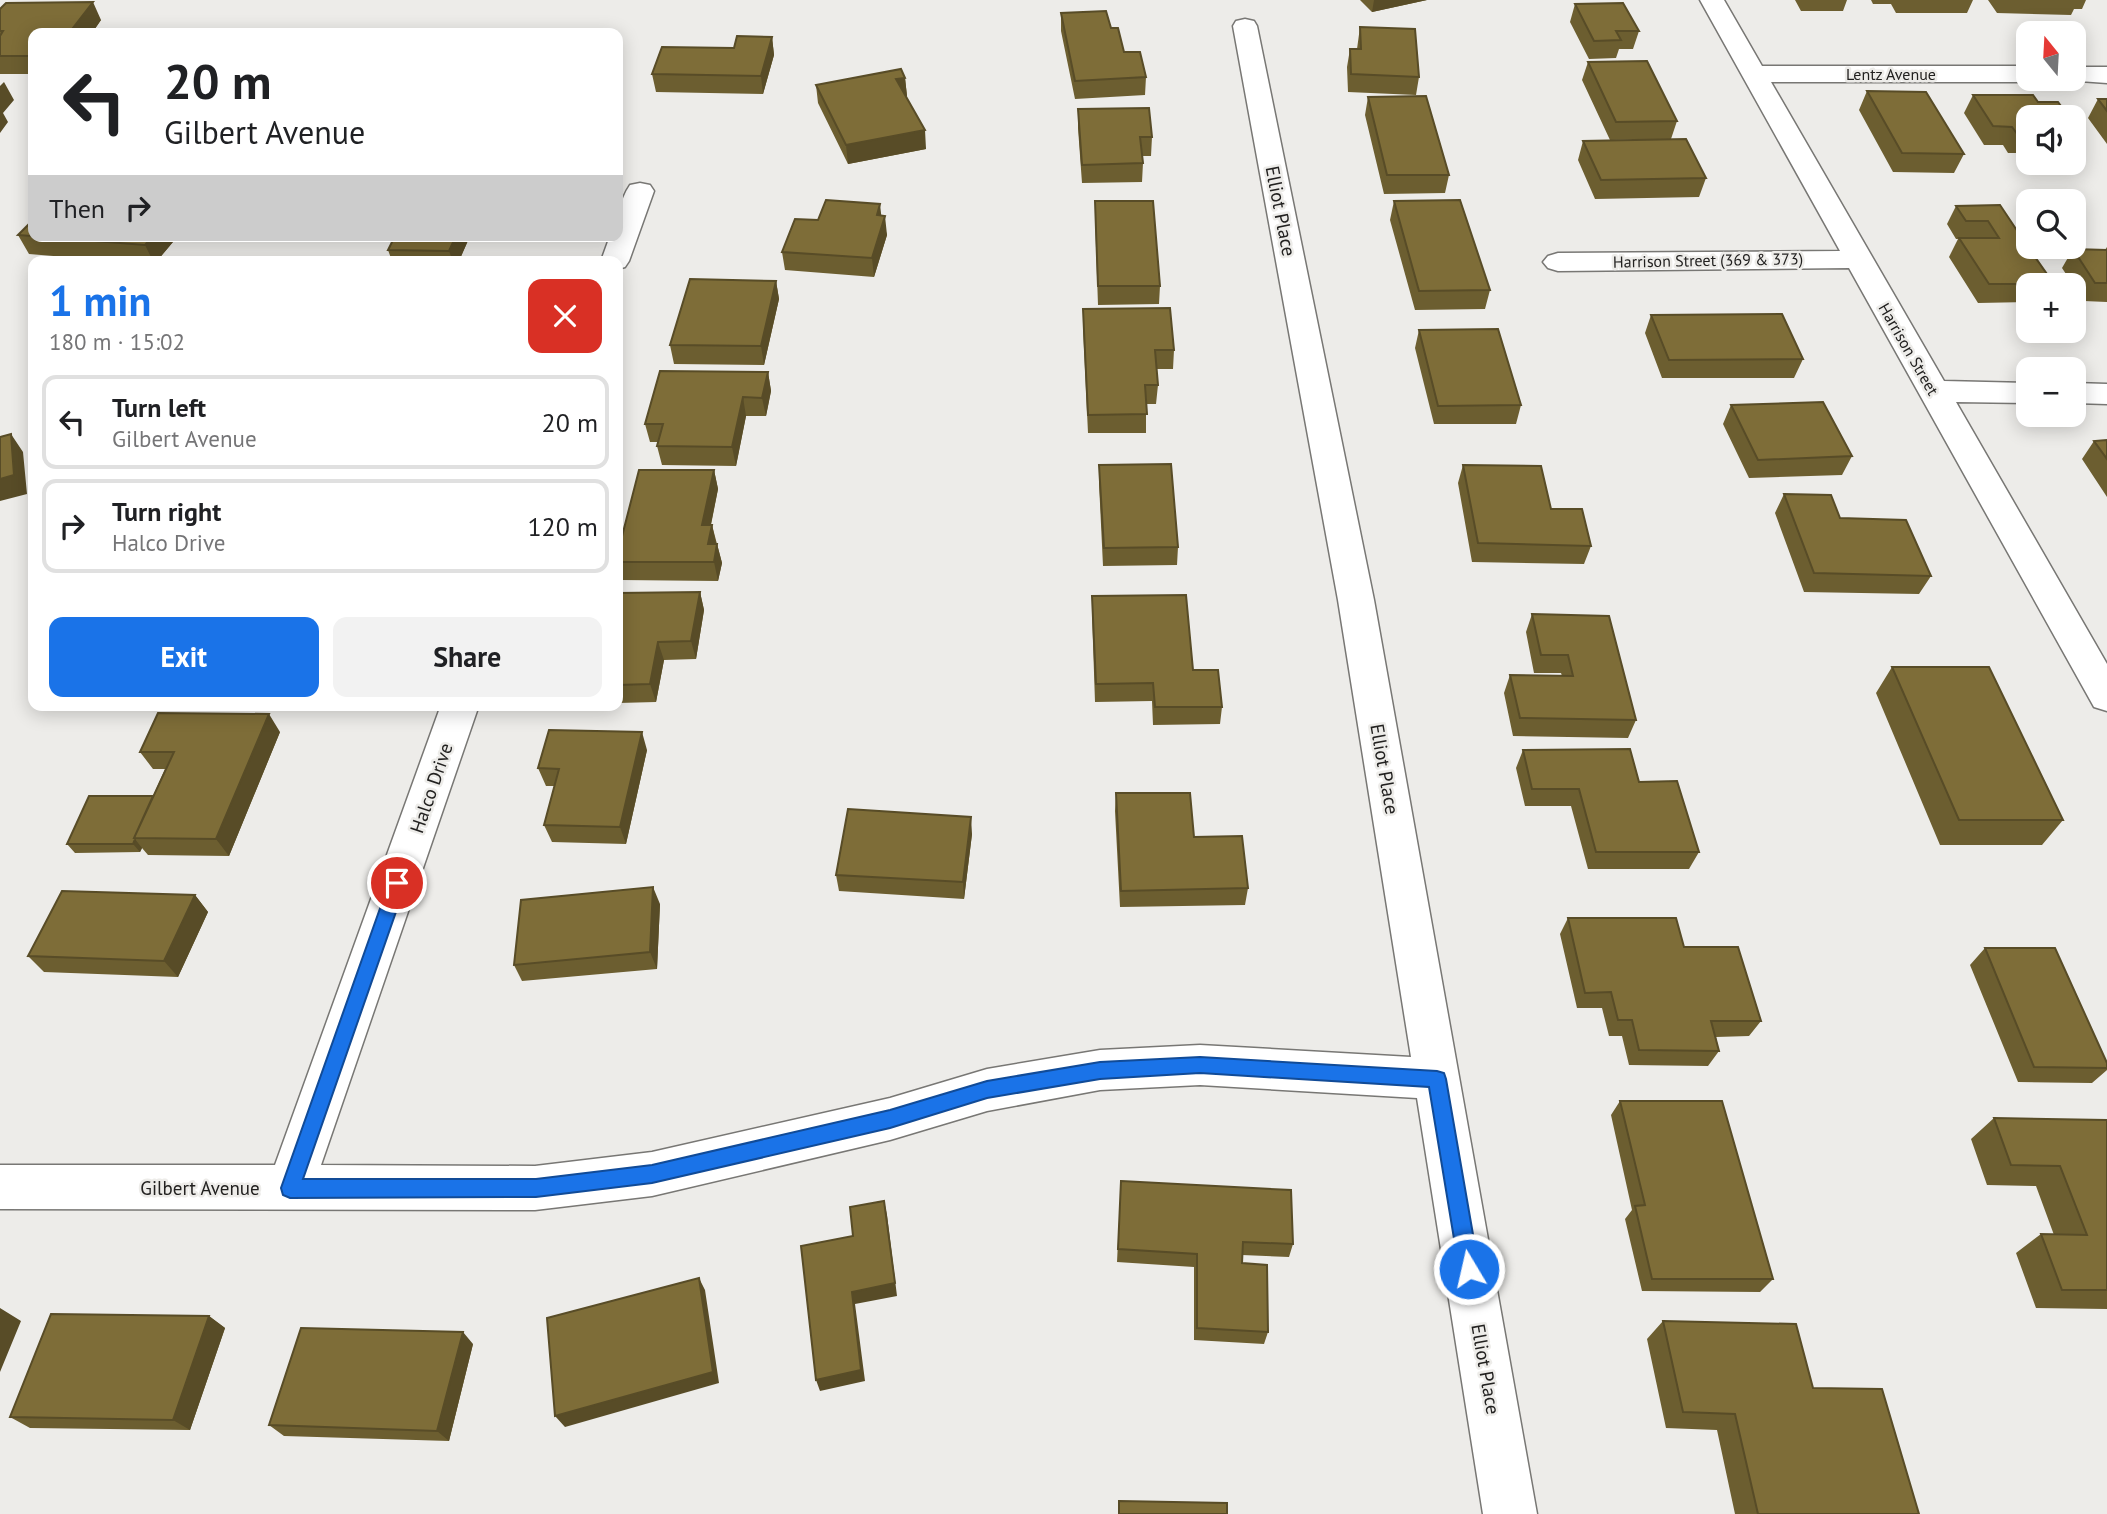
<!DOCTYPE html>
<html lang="en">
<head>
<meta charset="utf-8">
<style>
	body { margin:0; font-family:"PT Sans",sans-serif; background:#f2f2f2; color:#202124; height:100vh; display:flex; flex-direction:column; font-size:26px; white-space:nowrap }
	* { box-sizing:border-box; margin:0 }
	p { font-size:23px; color:#757577 }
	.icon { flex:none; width:38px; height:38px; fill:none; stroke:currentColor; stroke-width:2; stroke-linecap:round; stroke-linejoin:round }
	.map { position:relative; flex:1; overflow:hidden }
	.sheet { position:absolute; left:28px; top:256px; width:595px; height:455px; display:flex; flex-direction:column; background:#fff; border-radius:14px; box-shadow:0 4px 18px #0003 }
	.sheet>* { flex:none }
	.banner { position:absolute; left:28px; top:28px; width:595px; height:214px; border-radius:14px; box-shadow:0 4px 18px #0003; background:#fff; color:#202124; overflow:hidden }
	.needle { width:46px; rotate:342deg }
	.fabs { position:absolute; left:2016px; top:21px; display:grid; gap:14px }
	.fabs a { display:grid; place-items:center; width:70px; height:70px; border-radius:14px; background:#fff; box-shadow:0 4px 18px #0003; font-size:35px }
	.pin { position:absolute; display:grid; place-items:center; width:60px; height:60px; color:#fff; margin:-30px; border:4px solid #fff; border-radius:50%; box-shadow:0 2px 7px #0007 }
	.me { position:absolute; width:77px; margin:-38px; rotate:351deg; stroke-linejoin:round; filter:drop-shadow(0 0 5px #0008) }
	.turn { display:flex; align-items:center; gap:24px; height:147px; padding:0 21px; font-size:32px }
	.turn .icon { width:91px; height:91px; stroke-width:2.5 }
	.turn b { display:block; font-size:49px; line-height:60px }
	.then { display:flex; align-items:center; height:66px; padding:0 21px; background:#0003; gap:14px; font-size:26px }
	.round { display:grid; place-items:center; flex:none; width:74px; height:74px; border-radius:14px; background:#f2f2f2 }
	.overview { display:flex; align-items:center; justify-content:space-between; height:119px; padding:0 21px }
	h1 { font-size:42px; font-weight:700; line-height:52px; color:#1a73e8 }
	.primary-button { display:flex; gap:14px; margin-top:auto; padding:14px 21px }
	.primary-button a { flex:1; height:80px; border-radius:14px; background:#1a73e8; color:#fff; font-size:28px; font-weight:700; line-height:80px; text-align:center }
	.primary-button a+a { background:#f2f2f2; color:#202124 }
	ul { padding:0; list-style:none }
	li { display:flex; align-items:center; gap:21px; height:94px; margin:0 14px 10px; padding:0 7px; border:4px solid #e0e0e0; border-radius:14px }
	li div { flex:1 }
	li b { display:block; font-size:26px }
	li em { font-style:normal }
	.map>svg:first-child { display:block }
</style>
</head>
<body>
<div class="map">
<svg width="2107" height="1514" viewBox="0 0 2107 1514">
	<rect width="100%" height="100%" fill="#edece9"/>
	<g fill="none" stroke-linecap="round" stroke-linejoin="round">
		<g stroke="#787774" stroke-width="3">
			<path id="minor" d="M1700 0H1724L1762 66H2028V79H2037L2028 82H1771L1944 381 2028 383V403L1956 402 2107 664V711L2094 707 1849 268 1558 271 1548 268 1543 262 1548 256 1558 253 1840 251Z
				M1245 19 1254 21 1257 26 1374 600 1537 1514H1483L1417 1098 1200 1085 1100 1090 987 1111 890 1140 652 1196 535 1210 0 1209V1165H275L441 705H479L321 1165 535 1166 652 1152 890 1098 987 1069 1100 1050 1200 1045 1411 1057 1338 600 1233 26 1236 21Z
				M2074 67H2107V83L2065 80 2074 79Z
				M640 183 650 185 654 191 629 261 625 267 618 269V261H601L610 236H618C618 218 619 201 630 185Z
				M2074 383 2107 384V404L2074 403Z"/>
		</g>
		<use href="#minor" fill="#fff" fill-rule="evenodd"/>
	</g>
	<path fill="#6c5e30" d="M1360 0H1427L1372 12Z
		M1795 0H1847L1843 11H1801Z
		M1871 0H1973L1967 13H1896L1891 4H1873Z
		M1988 0H2086L2082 9H2074L2071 15 1997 13Z
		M1575 4 1639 31 1633 49H1619L1616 58 1589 59 1570 22Z
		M0 9 101 20 92 33H33V74H0Z
		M1061 13 1111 28 1124 52 1146 77 1145 95 1075 99 1061 31Z
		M1360 27 1419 77 1416 95 1348 92 1347 67 1350 49H1357Z
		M772 37 774 55 763 94 656 92 652 74Z
		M1588 62 1677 121 1671 139 1610 140 1582 80Z
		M905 78 907 96H906L926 149 848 164 818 103 816 85Z
		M1867 91 1964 154 1954 173 1893 172 1859 110Z
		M1973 95 2028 117V153H2008L2003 145H1984L1964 113Z
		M1368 97 1449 175 1445 193 1384 194 1365 115Z
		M2098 99H2107V144L2088 118Z
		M1078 109 1152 137 1151 156H1142L1143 163 1142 182 1082 183 1078 128Z
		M1583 141 1706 178 1699 197 1595 199 1578 160Z
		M1095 201 1160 286 1159 304 1098 305 1095 219Z
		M1394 201 1490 290 1485 309 1415 310 1390 220Z
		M2000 205 2054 284 2053 285H2028V302L1978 303 1949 257 1958 239H1956L1947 224 1956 206Z
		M881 216 887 235 874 277 785 270 782 252 818 220Z
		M18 235 178 236 157 261H114L29 254Z
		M470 236 459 261H392L388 250Z
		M2107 247V302L2084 301 2062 268 2073 249 2105 250Z
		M776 281 779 299 764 365 674 364 670 345Z
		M1083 309 1174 350 1173 369H1156L1158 385 1156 404H1146V433H1088L1083 328Z
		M1651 315 1803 359 1794 378H1662L1645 333Z
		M1419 330 1521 405 1516 424H1434L1415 348Z
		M768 372 771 391 766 416H746L736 466 662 465 657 446 658 442H650L645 424Z
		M1731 405 1852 456 1842 475 1749 478 1723 424Z
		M2107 440V497L2082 459 2094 441Z
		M1099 465 1178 547 1177 565 1103 566 1099 483Z
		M1463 465 1551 509 1591 546 1584 564 1472 562 1458 483Z
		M714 470 718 489 711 525H712L722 563 718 581 621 580 618 570V552Z
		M1784 494 1840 518 1931 576 1919 594 1804 592 1775 513Z
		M700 592 704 610 696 659 664 660 656 702 618 703V593Z
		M1092 596 1193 670 1222 707 1220 724 1153 725 1152 701 1095 702 1092 614Z
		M1532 614 1636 720 1628 738 1513 736 1504 693 1510 675 1562 676 1561 673H1534L1526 632Z
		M1892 667 2063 820 2042 845H1940L1876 693Z
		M280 732 229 856 148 855 142 848 140 852 75 853 67 844 153 796 165 769H153L140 752Z
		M647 750 626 844 552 842 544 825 555 786H546L538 768Z
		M1523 750 1639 782 1699 852 1689 869H1588L1571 806H1525L1516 768Z
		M1116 793 1194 837 1248 888 1245 905 1120 907 1115 811Z
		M972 834 964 899 839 891 836 875Z
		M195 895 208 912 178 977 44 972 28 956Z
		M660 904 657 969 522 981 514 965Z
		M1568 918 1684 947 1761 1021 1749 1036 1716 1037 1719 1051 1708 1066 1629 1065 1622 1036H1609L1602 1008H1577L1560 934Z
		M1985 948 2107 1063V1070L2092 1083 2018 1082 1970 965Z
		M1620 1101 1773 1279 1760 1292 1642 1291 1625 1219 1632 1210 1611 1115Z
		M1994 1118 2107 1120V1309L2036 1308 2016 1253 2041 1234 2054 1235 2036 1186 1987 1185 1971 1139Z
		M1121 1181 1293 1244 1289 1257 1242 1255V1263L1268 1332 1264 1344 1194 1340V1267L1117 1262Z
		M209 1316 225 1328 190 1430 30 1428 10 1417Z
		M1663 1321 1813 1388 1919 1514H1735L1717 1430 1666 1428 1647 1339Z
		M473 1344 449 1441 284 1436 269 1425Z"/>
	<path fill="#584c27" d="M1374 0H1427L1372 12Z
		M93 2 101 20 92 33H69Z
		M772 37 774 55 763 94 761 76Z
		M905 78 907 96 898 97 896 79Z
		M4 82 14 100 3 113 8 122 0 133V86Z
		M925 130 926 149 848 164 846 145Z
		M880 204 882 222 877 215Z
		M885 216 887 235 874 277 872 258Z
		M153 236H178L157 261H153L145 245Z
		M456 236H470L459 261H453L449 251Z
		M776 281 779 299 764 365 761 346Z
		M768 372 771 391 766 416 762 398Z
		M743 397 746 416 736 466 732 447Z
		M11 434 23 452 27 494 0 501V479Z
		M714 470 718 489 707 543 702 525Z
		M712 525 716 543 713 563 708 544Z
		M717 544 722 563 718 581 714 562Z
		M700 592 704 610 696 659 691 641Z
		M658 642 664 660 656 702 650 684Z
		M269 714 280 732 229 856 216 839Z
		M642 732 647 750 626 844 620 827Z
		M971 817 972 834 964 899 963 882Z
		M135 839 142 848 140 852 133 844Z
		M653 887 660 904 657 969 650 952Z
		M195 895 208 912 178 977 164 961Z
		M884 1201 887 1215 897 1296 855 1304 865 1381 820 1391 816 1380Z
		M699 1278 705 1290 719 1383 565 1427 555 1416Z
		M0 1308 21 1321 0 1372Z
		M209 1316 225 1328 190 1430 173 1420Z
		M463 1332 473 1344 449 1441 437 1431Z"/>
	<path fill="#7e6d38" stroke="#584c27" stroke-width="2" d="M93 2 69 33H33V56H0V36L3 31H0V9L6 3Z
		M1623 3 1639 31H1616L1621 40 1594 41 1575 4Z
		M1106 11 1111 28H1118L1124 52H1140L1146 77 1075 81 1061 13Z
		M1360 27 1415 29 1419 77 1351 74 1350 49H1361Z
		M737 36 772 37 761 76 652 74 662 47 734 48Z
		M1647 61 1677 121 1616 122 1588 62Z
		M901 69 905 78 896 79 925 130 846 145 816 85Z
		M1867 91 1926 92 1964 154 1902 153Z
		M1973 95H2033L2038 102H2058L2069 117H2028V135H2018L2012 127 1993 126Z
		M1426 96 1449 175H1387L1368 97Z
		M2098 99H2107V111Z
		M1149 108 1152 137H1140L1143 163 1082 165 1078 109Z
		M1686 139 1706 178 1601 180 1583 141Z
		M826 200 880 204 877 215 885 216 872 258 782 252 795 219 818 220Z
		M1460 200 1490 290 1419 291 1394 201Z
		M1095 201H1153L1160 286H1098Z
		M2000 205 2028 247 2054 284H1989L1959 238H1999L1988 221H1966L1956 206Z
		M33 220V236H153L145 245 18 235Z
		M395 236H456L449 251 388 250Z
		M2073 249 2107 250V283H2095Z
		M690 279 776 281 761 346 670 345Z
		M1170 308 1174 350H1155L1158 385H1145L1147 414 1088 415 1083 309Z
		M1782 314 1803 359 1669 360 1651 315Z
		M1498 329 1521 405 1438 406 1419 330Z
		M660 371 768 372 762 398 743 397 732 447 657 446 663 424H645Z
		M1823 402 1852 456 1758 460 1731 405Z
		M11 434 14 475 0 479V437Z
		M2107 440V459L2094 441Z
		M1171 464 1178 547 1104 548 1099 465Z
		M1463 465 1541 466 1551 509H1582L1591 546 1478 543Z
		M639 470H714L702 525H712L708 544H717L714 562H618V552Z
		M1784 494 1831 495 1840 518 1906 520 1931 576 1814 573Z
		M700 592 691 641 658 642 650 684 618 685V593Z
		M1186 595 1193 670H1218L1222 707H1155L1153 683 1096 684 1092 596Z
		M1532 614 1609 616 1636 720 1520 718 1510 675 1573 676 1568 655H1541Z
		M1892 667H1989L2063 820H1959Z
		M158 713 269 714 216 839 134 838 174 752H140Z
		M549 730 642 732 620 827 544 825 559 769 538 768Z
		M1630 749 1639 782 1677 781 1699 852H1596L1579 789H1532L1523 750Z
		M1116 793H1190L1194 837 1242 836 1248 888 1121 891Z
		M89 796H153L134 838 135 839 133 844H67Z
		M848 809 971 817 963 882 836 875Z
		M653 887 650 952 514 965 521 900Z
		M62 891 195 895 164 961 28 956Z
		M1568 918H1676L1684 947H1738L1761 1021H1711L1719 1051 1639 1050 1632 1020H1618L1611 992 1585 993Z
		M1985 948H2055L2107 1063V1068L2034 1067Z
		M1620 1101H1722L1773 1279H1652L1635 1206 1645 1205Z
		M1994 1118 2107 1120V1290H2062L2041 1234 2087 1235 2060 1166 2011 1165Z
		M1121 1181 1291 1190 1293 1244 1243 1242 1242 1263 1267 1265 1268 1332 1197 1328V1254L1118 1249Z
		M884 1201 895 1283 852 1292 861 1370 816 1380 801 1246 853 1236 850 1207Z
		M699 1278 713 1372 555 1416 547 1318Z
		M51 1314 209 1316 173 1420 10 1417Z
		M1663 1321 1796 1324 1813 1388 1882 1389 1919 1514H1758L1735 1414 1683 1412Z
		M301 1328 463 1332 437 1431 269 1425Z
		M1119 1501 1227 1503V1514H1119Z"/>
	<path fill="#1a73e8" stroke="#114b97" stroke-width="2" d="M397 876 403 878 406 883 303 1179H536L652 1165 890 1110 987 1081 1100 1062 1200 1057 1437 1071 1444 1073 1446 1079 1479 1269 1476 1276 1469 1279 1462 1276 1459 1269 1429 1087 1200 1073 1100 1079 987 1098 890 1128 652 1183 536 1197 290 1198 283 1195 281 1188 389 883 391 878Z"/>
	<g text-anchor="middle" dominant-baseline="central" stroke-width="5" stroke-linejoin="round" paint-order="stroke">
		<g font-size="16" fill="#222120" stroke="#edece9">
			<text x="1891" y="74">Lentz Avenue</text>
			<text transform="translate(1708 260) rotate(-1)">Harrison Street (369 &amp; 373)</text>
			<text transform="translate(1909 349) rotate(60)">Harrison Street</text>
		</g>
		<g font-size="19" fill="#222120" stroke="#edece9">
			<text transform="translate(1281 211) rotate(79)">Elliot Place</text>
			<text transform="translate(1385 769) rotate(80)">Elliot Place</text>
			<text transform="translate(431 788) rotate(-71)">Halco Drive</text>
			<text x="200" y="1188">Gilbert Avenue</text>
			<text transform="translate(1486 1369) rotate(80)">Elliot Place</text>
		</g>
	</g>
</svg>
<div class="fabs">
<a><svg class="needle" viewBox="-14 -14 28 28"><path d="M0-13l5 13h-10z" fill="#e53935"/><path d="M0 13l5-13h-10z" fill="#757577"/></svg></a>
<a><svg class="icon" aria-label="sound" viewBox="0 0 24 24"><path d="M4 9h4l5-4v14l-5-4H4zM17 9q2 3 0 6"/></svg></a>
<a><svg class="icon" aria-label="search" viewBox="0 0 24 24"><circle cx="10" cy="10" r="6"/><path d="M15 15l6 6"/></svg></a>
<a>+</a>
<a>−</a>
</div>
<div class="pin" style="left:397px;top:883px;background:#d93025"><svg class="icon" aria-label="arrive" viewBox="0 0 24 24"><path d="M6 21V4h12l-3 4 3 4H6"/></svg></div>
<svg class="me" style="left:1469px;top:1269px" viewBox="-20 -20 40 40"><circle r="17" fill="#1a73e8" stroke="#fff" stroke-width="3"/><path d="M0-11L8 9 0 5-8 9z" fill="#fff"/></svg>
<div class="banner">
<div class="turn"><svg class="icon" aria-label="left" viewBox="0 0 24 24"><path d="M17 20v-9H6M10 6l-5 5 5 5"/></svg><div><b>20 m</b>Gilbert Avenue</div></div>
<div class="then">Then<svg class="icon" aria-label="right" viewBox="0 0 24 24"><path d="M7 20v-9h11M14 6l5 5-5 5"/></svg></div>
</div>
<section class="sheet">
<div class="overview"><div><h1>1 min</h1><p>180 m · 15:02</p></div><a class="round" style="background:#d93025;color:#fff"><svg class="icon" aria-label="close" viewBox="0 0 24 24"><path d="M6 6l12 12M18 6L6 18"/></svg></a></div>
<ul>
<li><svg class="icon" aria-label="left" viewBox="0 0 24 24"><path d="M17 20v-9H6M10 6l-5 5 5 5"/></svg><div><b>Turn left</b><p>Gilbert Avenue</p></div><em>20 m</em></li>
<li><svg class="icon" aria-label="right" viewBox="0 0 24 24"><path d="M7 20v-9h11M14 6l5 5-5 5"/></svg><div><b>Turn right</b><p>Halco Drive</p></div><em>120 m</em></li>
</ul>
<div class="primary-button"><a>Exit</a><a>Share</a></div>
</section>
</div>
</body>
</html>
